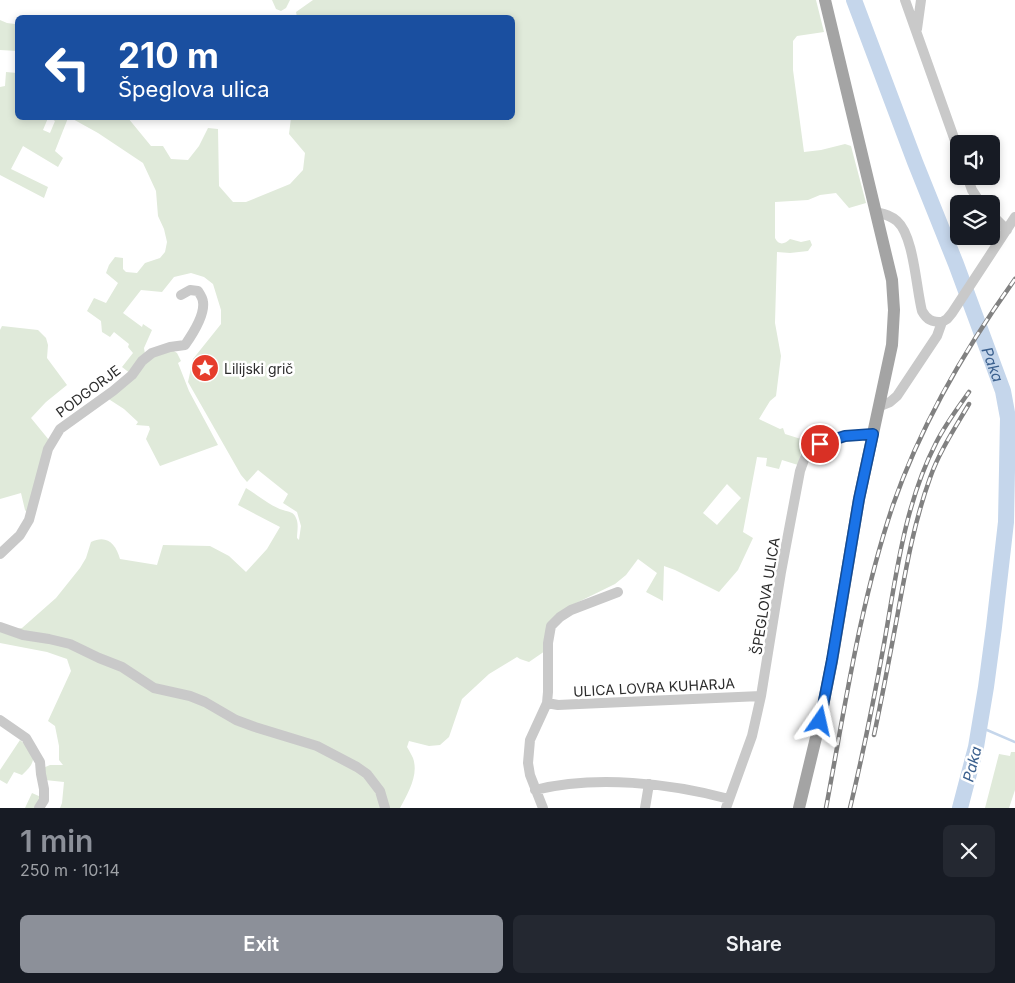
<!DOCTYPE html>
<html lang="en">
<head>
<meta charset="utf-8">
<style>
	body { margin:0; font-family:Inter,sans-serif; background:#242831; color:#f1f3f6; height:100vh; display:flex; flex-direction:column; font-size:19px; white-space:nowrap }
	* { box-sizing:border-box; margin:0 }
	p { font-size:16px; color:#9ea1a6 }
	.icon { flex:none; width:28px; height:28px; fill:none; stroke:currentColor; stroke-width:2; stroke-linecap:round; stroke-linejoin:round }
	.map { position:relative; height:808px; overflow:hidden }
	.sheet { display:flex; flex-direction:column; background:#171b24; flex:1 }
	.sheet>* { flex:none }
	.hud { position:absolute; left:15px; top:15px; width:500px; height:105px; border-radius:8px; box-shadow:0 2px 8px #0003; background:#1a4fa0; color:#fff; overflow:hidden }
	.fabs { position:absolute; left:950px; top:135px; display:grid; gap:10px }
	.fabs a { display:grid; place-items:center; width:50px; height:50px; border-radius:8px; background:#171b24; box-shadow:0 2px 8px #0003; font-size:25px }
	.pin { position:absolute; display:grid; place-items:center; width:42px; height:42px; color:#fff; margin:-21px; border:2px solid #fff; border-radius:50%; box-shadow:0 1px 5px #0007 }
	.me { position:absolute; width:55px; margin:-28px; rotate:11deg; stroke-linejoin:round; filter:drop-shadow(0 0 4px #0008) }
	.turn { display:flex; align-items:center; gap:18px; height:105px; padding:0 20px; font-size:22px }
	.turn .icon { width:65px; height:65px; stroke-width:2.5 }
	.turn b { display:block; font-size:35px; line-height:42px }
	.round { display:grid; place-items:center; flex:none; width:52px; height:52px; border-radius:8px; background:#242831 }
	.summary { display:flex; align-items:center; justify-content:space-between; height:85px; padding:0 20px }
	h1 { font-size:30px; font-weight:600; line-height:38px; color:#8c9099 }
	.primary-button { display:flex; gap:10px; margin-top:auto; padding:10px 20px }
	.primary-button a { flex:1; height:58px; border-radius:8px; background:#8c9099; color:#fff; font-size:20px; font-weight:600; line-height:58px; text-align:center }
	.primary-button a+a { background:#242831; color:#f1f3f6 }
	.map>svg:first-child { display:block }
</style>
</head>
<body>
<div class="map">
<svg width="1015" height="808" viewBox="0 0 1015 808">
	<rect width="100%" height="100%" fill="#fff"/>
	<path fill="#e0eada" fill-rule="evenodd" d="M272 0H290L286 8 281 11 276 9Z
		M313 0H816L824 32 797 36 793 41V70L804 152 821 150 845 144 851 146 866 203 849 208 836 193 820 195 808 200 775 202V238C779 246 785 244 790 239L801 242 810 240 812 245 808 251 790 253 777 252 775 323 781 356 776 396 770 401 759 419 780 429 783 428 785 434 801 439 803 444 798 465 782 460 779 469 766 466 767 458 757 457 743 532 753 538 738 570 719 592 675 570 664 566 663 601 646 592 657 573 638 559 626 575 615 584 564 609 545 651 529 662 520 659 517 657 489 674 462 699 449 737 440 745 429 746 409 741 407 747C409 750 411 754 413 758 419 775 408 793 400 808H60L62 803 64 782 45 780 43 768 50 765H63L59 760V746L55 726 48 721 71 671 67 659 47 652 0 643V628L16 629 22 628 56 598 80 568 86 558 91 542C107 534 116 544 120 559L157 565 163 545 210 546 229 556 246 572 267 549 280 527 238 505 246 488C256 494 272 507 283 510 289 512 294 512 296 518 299 524 297 532 297 538L299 540 301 526 297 512 283 503 288 494 258 470 247 482 241 475 188 382 193 359 221 324V310L213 284 204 277 191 273 174 277 162 292 141 290 123 313 142 327 143 324 152 330 144 348 145 354 131 374 122 367 133 353 128 347 129 344 114 332 110 337 102 332 101 321 87 311 94 298 106 303 118 283 106 273 109 265 115 257 123 258V269L126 272 137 273 145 263 160 258 165 252 167 242 164 229 158 216 156 191 143 163 98 133 71 118H128L151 146H163L171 159 188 160 199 146 208 128 218 129 219 186 233 202H246L290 184 303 170 305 153 289 134 291 118H512V18L297 17 296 12ZM727 484 741 498 717 525 703 513Z
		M0 20 7 23 15 24 16 27 17 28V51L0 50Z
		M6 72 17 73 18 118H48L43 130 50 133 55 121 52 119 53 118H68L55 151 63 158 58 167 23 146 11 169 48 187 44 198 0 175V87L5 86Z
		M2 326 38 330 46 338 48 345 47 358 67 385 46 402 31 418 49 440 29 515 25 510 21 493 0 499V330Z
		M172 350 177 353 181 361 178 363 189 391 218 445 160 466 146 439 150 429 149 426 136 425 138 422 124 409 107 398 147 361 159 353Z
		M20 740C35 753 39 760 22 775L14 772 7 784 0 780V770Z
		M1011 752H1015V790L1009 808H985L999 754 1010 756Z
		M32 793 41 797 35 808H25Z"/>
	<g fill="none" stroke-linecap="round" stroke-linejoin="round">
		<path stroke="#c5d6eb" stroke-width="2.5" d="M980 727 1015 742"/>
		<path stroke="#c5d6eb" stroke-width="16" id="s1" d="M854 0 915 162 956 264 1003 391 1008 418 1006 522 994 627 986 687 976 747 960 808"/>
		<path stroke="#c9c9c9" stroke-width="10" d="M905 0 959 152
			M917 29 921 0
			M967 176 972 190 981 204
			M876 212C884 214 890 215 897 221 914 236 916 288 922 311 927 320 932 322 942 322
			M991 214 1007 230
			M880 406 890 402 897 396 937 336 942 322 947 319 952 313 1015 217
			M0 554 20 535 29 520 48 449 60 429 113 391 132 375 142 361 152 353 170 347 185 345C192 335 205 315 203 302 203 299 200 294 198 291L190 290 181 295
			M0 627 23 635 49 639 70 644 99 658 122 667 154 688 190 696 205 702 236 720 255 727 317 746 357 767 367 774 380 791 385 808
			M547 703 558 705 579 704 761 696
			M0 720 26 738 40 762 41 774 44 789V800L39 808
			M535 790C595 775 670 783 729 799
			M543 808 530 775 528 763 530 740 547 703 548 692V643L551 626 560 617 571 610 618 592
			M645 808 649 784
			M726 808 752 736 761 696 781 572 800 471C802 466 803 461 806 456 820 437 851 434 873 434"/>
		<path stroke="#a4a4a4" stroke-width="12" d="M799 808 820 721 832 661 859 499 892 345 894 310 892 280 825 0"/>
		<g stroke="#818181" stroke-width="4.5">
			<path id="rail" d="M874 735C882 698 889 660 896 623 905 574 913 525 930 478 939 452 955 428 969 404
				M826 808C845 707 860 603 893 505 921 424 965 349 1015 279
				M850 808C863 754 874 699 884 644 896 577 904 505 936 443 945 425 957 409 969 392"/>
		</g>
		<use href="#rail" stroke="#fff" stroke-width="2.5" stroke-dasharray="8" stroke-linecap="butt"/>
	</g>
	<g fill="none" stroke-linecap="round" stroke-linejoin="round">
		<g stroke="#114b97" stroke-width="12">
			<path id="route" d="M820 721 832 660 859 499 873 434 845 436 820 444"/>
		</g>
		<use href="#route" stroke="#1a73e8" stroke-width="9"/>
	</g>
	<defs>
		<g id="sight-disc" transform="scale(1.4375)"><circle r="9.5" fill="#e63d2c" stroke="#fff"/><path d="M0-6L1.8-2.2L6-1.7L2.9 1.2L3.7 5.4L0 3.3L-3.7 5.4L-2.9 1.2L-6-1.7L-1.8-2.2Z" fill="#fff"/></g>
	</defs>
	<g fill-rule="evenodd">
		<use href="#sight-disc" x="205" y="368"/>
	</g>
	<g text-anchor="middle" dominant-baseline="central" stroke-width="5" stroke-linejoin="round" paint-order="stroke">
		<g font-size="14" fill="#2c2c2c" stroke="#fff" text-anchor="start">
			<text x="224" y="368">Lilijski grič</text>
		</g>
		<g font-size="14" fill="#2c2c2c" stroke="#fff">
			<text transform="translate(88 391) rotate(-37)">PODGORJE</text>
			<text transform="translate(765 596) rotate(-81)">ŠPEGLOVA ULICA</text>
			<text transform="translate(654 687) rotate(-3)">ULICA LOVRA KUHARJA</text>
		</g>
		<g font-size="15" font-style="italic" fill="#3b608e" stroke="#fff">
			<text stroke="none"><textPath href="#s1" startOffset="390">Paka</textPath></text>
			<text transform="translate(972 764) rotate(-76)">Paka</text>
		</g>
	</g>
</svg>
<div class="fabs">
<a><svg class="icon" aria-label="sound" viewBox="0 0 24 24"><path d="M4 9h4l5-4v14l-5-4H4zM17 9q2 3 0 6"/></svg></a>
<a><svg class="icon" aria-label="layers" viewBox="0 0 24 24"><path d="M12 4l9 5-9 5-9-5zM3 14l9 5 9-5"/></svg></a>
</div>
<div class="pin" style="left:820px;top:444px;background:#d93025"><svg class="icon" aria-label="arrive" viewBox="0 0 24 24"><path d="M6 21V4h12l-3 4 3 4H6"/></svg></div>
<svg class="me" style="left:820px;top:721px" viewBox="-20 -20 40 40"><path d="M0-17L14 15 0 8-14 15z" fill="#1a73e8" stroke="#fff" stroke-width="4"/></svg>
<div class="hud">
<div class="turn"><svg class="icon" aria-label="left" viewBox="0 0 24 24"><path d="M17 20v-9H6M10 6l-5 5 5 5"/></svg><div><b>210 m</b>Špeglova ulica</div></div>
</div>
</div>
<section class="sheet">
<div class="summary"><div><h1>1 min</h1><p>250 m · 10:14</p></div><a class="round"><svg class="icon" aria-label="close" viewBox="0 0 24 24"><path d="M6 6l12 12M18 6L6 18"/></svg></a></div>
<div class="primary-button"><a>Exit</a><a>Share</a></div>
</section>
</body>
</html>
